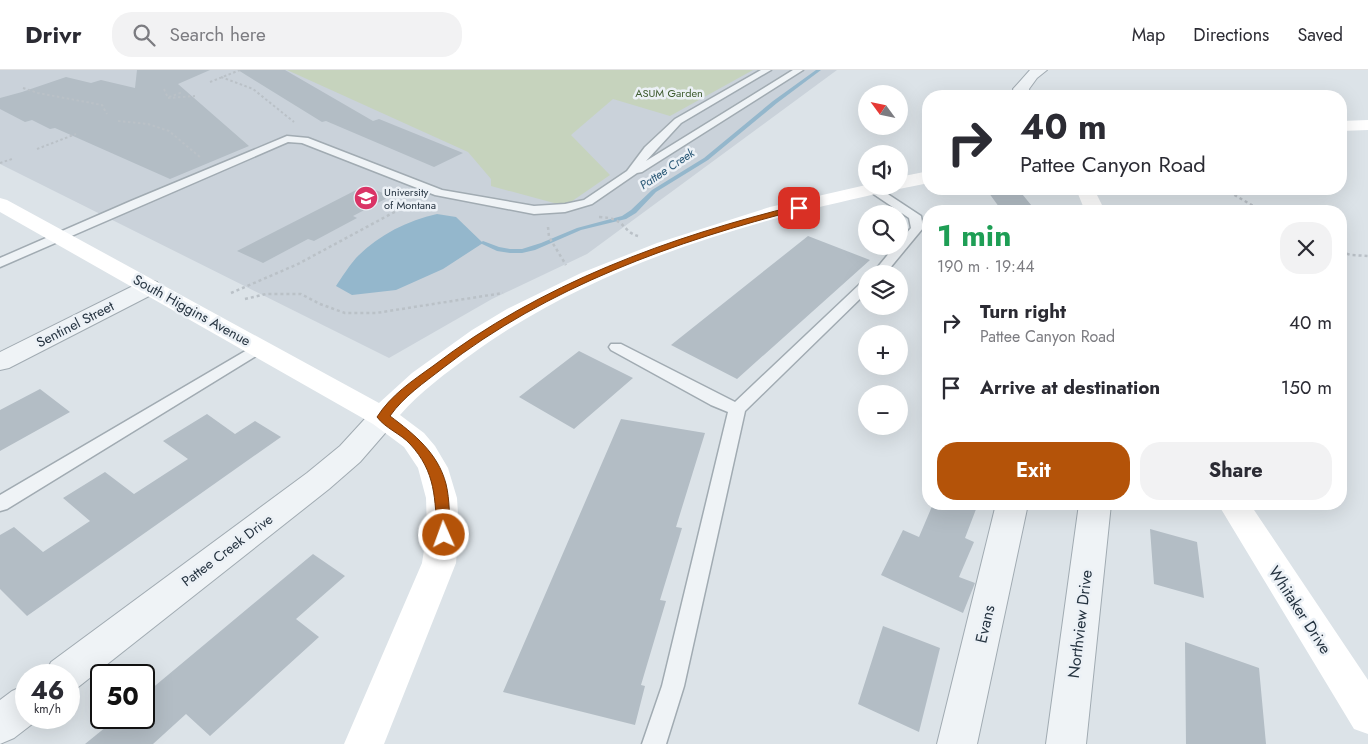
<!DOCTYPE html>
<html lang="en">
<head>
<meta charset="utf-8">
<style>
	body { margin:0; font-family:Jost,sans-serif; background:#f2f2f3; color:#2b2b33; height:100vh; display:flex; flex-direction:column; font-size:19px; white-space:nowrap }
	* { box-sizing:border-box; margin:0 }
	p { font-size:16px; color:#7c7c81 }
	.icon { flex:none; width:28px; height:28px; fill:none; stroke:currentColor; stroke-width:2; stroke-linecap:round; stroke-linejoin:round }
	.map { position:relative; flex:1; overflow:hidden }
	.sheet { position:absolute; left:922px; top:135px; width:425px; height:305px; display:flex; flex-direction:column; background:#fff; border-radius:20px; box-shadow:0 5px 20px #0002 }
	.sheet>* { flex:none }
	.banner { position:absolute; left:922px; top:20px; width:425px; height:105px; border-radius:20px; box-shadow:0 5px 20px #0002; background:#fff; color:#2b2b33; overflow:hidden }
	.needle { width:32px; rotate:303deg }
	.tools { position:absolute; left:858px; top:15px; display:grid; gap:10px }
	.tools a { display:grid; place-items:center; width:50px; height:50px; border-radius:50%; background:#fff; box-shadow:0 5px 20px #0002; font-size:25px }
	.speed { position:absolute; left:15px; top:594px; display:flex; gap:10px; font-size:25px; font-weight:700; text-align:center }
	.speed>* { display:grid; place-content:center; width:65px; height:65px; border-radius:50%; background:#fff; box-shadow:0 5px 20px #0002; line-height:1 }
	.speed small { font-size:12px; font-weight:400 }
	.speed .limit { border:2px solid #111; border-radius:8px; background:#fff; color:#111 }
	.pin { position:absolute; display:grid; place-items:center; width:42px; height:42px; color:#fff; margin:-21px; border-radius:10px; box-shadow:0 2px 8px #0006 }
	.me { position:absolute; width:55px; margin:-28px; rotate:358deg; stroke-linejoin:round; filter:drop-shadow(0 0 4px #0008) }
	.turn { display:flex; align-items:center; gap:18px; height:105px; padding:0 15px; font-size:22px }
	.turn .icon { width:65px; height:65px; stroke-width:2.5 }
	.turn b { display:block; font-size:35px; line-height:42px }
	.round { display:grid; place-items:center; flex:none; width:52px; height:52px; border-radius:20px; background:#f2f2f3 }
	.summary { display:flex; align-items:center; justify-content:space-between; height:85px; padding:0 15px }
	h1 { font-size:30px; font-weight:700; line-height:38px; color:#1e9e55 }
	.button { display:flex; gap:10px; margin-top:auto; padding:10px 15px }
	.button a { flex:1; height:58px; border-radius:20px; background:#b45309; color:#fff; font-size:20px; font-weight:700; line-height:58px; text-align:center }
	.button a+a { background:#f2f2f3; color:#2b2b33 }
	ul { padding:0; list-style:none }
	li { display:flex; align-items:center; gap:15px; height:65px; padding:0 15px }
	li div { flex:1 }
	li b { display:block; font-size:19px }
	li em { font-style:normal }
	header { display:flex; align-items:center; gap:30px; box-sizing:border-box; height:70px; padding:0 25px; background:#fff; border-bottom:1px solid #e1e1e2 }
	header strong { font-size:24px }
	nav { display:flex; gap:28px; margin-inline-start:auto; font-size:18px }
	.search { width:350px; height:45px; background:#f2f2f3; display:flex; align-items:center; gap:12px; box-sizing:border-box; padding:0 18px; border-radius:20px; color:#7c7c81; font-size:19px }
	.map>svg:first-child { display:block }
</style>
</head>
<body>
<header>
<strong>Drivr</strong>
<div class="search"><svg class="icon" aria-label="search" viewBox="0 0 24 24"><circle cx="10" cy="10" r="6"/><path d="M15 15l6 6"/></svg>Search here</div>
<nav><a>Map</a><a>Directions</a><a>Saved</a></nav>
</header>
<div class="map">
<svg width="1368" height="674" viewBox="0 0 1368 674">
	<rect width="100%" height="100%" fill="#dce3e8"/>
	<path fill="#cad2da" d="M0 0H837L587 184 492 229 389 288 0 94Z"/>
	<path fill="#c6d3bd" d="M287 0H753L670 46 613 29 571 65 610 105 565 136 491 116V109L468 82Z"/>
	<path fill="#94b7cc" d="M437 144 456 147 483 173 443 199 396 220 352 225 336 216C342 207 349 196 356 188 378 165 407 151 437 144Z"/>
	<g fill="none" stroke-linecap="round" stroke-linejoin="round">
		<path fill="#94b7cc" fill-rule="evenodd" d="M816 0H821L777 33 708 90 656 122 636 143 626 149 581 160 535 180 522 183H510L497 181 480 173 483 171 499 177 510 179H522L541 173 577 158 622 146 631 140 652 120 704 88 773 31Z"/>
	</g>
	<path fill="#b3bdc5" d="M137 0H210L178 14 249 76 170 109 55 58 50 59 32 50 25 52 0 39V28L22 22 66 7 91 13 101 10 135 18Z
		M238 0H285L373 51 379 49 463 83 434 97 326 51 322 52Z
		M364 116 391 126 353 146 357 148 314 171 308 169 263 193 237 181Z
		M986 119H1018L1036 141H1002Z
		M808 166 870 190 737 309 671 275Z
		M579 281 633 308 574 359 519 327Z
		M40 319 70 342 0 381V340Z
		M207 344 235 364 255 351 281 367 27 546 0 519V465L14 457 43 482 90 451 63 428 105 402 134 424 188 389 163 371Z
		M621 349 705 363 676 457 682 458 660 530 666 531 641 615 645 616 635 655 503 622Z
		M933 434H978L965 468 974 472 959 507 975 513 963 543 881 505 903 460 919 467Z
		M1150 459 1197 472 1204 528 1154 514Z
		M313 484 345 506 296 549 319 567 210 666 186 644 153 674H85L117 648H144V625Z
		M883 556 940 578 919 662 858 634Z
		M1185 572 1259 598 1266 674H1186Z"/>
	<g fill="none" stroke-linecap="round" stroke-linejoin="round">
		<g stroke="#a1abb2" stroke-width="3">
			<path id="lane" d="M761 0H771L681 53 646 91 793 0H803L642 102 637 103 592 134 565 142 534 144 435 125 302 73 288 72 0 197V188L131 131 287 66 308 68 442 120 534 136 565 134 584 130 627 101 645 77 675 49Z
				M869 117H877L921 146 923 158 885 204H872L895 176H899V172L911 158 909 148 869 121 867 119Z
				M866 212V223L745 341 684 616 666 674H642L662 616 728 342 711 335 611 280 609 277 611 274H621L735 332 861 213Z
				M259 273 264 275 266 278 264 281 7 439 0 441V425Z"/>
		</g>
		<g stroke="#a1abb2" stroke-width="2">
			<path id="street" d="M1030 0H1047L1037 8 1029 19 1031 26H1015L1013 19Z
				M149 210 157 212 160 217 157 222 9 298 0 300V282L141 212Z
				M383 337 393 340 397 347 393 354 360 392 329 419 77 618 69 621V605H45L51 592 307 403 340 376 373 340Z
				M996 434H1028L977 674H937Z
				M1079 434H1111L1086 674H1046Z
				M26 615V648H40L14 668 0 674V630L12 621Z"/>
		</g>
		<path stroke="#bac1c7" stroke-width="2" stroke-dasharray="2.5 2.5" stroke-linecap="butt" d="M221 7 253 19 294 52
			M210 12 240 0
			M23 18 38 23 102 35 107 44
			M164 19 168 28
			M169 27 183 22
			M168 28 195 26
			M118 51 148 54 169 61 201 88
			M37 79 76 64
			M0 93 12 89"/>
		<path stroke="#bac1c7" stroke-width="2.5" stroke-dasharray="3 3" stroke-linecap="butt" d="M1224 119 1262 141
			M599 147C627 148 621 161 638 166
			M548 157 549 167 566 195
			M1341 182 1351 185 1368 186
			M231 223 298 194 413 132
			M245 229 266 224H301L320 234 345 243H376L503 223"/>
		<use href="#lane" fill="#eff3f6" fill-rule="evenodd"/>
		<use href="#street" fill="#eff3f6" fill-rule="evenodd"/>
		<path fill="#fff" fill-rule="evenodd" d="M1368 50V60L1341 61V51Z
			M929 101V113L899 119 894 117 892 120C856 129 820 136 785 146 675 175 564 217 472 284 446 303 421 321 400 345L424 363 435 376 448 398 457 428 459 460 456 493 384 674H344L422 493 427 460 426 428 418 398 404 377 373 354 0 142V128L7 130 379 333 412 303 472 260 507 239 581 203 657 173 770 137 866 115 899 116V107Z
			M1076 119H1094L1105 141H1085Z
			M1218 434H1250L1368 610V664L1354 659Z"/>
	</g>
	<path fill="#b45309" stroke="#753606" d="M799 135 803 138 802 139C675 171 547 217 443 298 424 313 404 326 390 346 414 364 438 383 446 414 450 430 449 449 451 465L449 469 444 470 439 469 437 465C435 429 436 402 410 374 401 364 385 358 377 347 391 325 412 311 433 296 540 214 669 167 799 135Z"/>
	<defs>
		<g id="university-disc" transform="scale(1.25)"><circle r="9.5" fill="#da3466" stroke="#ecf1f6"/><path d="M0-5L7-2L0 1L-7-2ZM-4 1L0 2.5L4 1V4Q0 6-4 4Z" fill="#fff"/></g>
	</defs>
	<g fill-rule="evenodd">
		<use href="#university-disc" x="366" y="128"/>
	</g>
	<g text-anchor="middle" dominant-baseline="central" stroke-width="5" stroke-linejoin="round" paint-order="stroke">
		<g font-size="11" fill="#405d31" stroke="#ecf1f6">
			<text x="669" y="23">ASUM Garden</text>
		</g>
		<g font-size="11" fill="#253340" stroke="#ecf1f6" text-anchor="start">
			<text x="384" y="122">University<tspan x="384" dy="13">of Montana</tspan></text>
		</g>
		<g font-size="12" font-style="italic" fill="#2b5977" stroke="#ecf1f6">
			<text transform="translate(667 99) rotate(-34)">Pattee Creek</text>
		</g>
		<g font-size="14" fill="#253340" stroke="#ecf1f6">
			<text transform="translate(192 240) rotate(29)">South Higgins Avenue</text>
			<text transform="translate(75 254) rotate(-27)">Sentinel Street</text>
			<text transform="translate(227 480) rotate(-37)">Pattee Creek Drive</text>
		</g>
		<g font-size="16" fill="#253340" stroke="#ecf1f6">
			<text transform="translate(1300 540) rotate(57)">Whitaker Drive</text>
			<text transform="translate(985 554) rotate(-77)">Evans</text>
			<text transform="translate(1080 554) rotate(-83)">Northview Drive</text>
		</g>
	</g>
</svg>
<div class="tools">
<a><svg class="needle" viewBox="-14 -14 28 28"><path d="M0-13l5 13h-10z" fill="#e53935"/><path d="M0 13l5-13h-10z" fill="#7c7c81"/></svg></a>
<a><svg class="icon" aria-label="sound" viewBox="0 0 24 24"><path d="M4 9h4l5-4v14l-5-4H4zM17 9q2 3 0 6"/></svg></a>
<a><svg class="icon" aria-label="search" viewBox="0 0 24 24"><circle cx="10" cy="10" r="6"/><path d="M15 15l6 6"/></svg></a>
<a><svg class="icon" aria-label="layers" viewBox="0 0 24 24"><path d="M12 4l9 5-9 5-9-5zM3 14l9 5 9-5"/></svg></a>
<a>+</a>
<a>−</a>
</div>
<div class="speed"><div>46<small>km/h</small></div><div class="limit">50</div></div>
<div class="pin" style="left:799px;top:138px;background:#d93025"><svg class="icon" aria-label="arrive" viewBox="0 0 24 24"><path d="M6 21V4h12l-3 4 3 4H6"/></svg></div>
<svg class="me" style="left:444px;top:465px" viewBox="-20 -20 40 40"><circle r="17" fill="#b45309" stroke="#fff" stroke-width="3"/><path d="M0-11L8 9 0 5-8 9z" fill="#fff"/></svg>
<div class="banner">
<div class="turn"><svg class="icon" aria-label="right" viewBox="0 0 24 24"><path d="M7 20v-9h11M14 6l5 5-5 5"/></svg><div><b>40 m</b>Pattee Canyon Road</div></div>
</div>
<section class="sheet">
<div class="summary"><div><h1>1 min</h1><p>190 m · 19:44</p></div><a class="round"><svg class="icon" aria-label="close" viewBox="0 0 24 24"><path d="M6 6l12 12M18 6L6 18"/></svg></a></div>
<ul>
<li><svg class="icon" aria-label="right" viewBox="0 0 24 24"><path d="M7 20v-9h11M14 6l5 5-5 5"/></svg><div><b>Turn right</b><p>Pattee Canyon Road</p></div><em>40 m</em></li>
<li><svg class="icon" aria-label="arrive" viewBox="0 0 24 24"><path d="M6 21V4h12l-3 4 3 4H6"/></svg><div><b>Arrive at destination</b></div><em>150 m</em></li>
</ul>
<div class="button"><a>Exit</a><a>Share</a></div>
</section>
</div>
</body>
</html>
